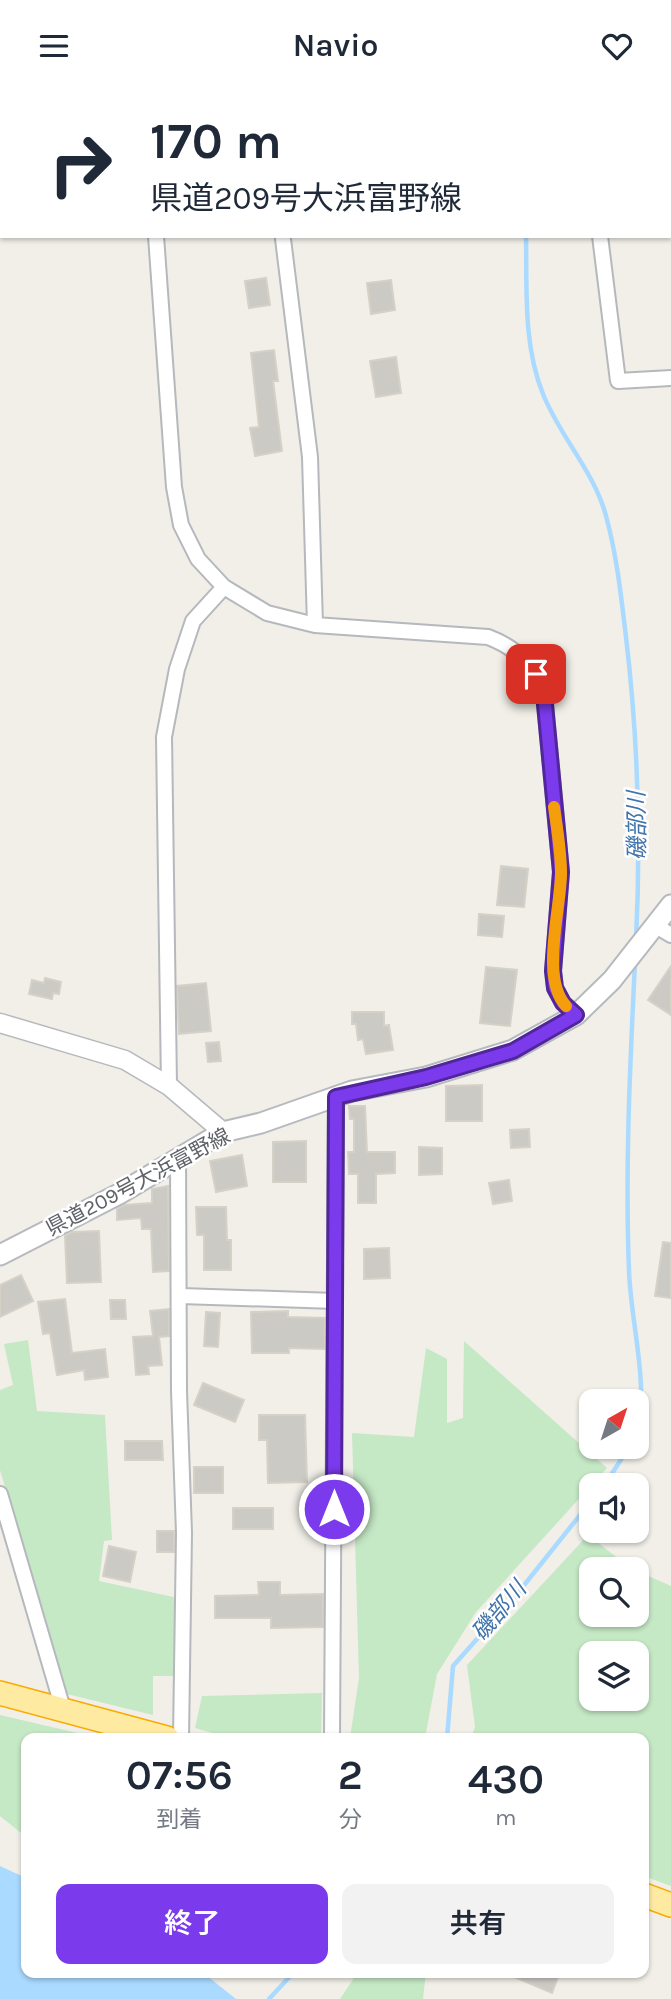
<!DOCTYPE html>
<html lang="ja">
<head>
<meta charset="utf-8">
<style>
	body { margin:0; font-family:Karla,"Noto Sans JP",sans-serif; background:#f2f2f3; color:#1f2937; height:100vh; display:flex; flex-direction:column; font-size:26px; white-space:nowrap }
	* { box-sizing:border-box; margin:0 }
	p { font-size:23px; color:#747a83 }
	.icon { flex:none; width:38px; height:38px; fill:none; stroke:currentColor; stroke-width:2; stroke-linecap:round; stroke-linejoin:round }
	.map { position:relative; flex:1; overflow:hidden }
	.drawer { position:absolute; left:21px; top:1642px; width:628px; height:245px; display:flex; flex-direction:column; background:#fff; border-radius:14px; box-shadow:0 2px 5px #0004 }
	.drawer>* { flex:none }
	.hud { position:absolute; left:0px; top:0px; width:672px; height:147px; box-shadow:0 2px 5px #0004; background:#fff; color:#1f2937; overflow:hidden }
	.needle { width:46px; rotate:39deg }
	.buttons { position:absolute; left:579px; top:1298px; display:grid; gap:14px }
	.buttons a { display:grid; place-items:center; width:70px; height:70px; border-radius:14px; background:#fff; box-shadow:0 2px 5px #0004; font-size:35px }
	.pin { position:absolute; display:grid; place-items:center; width:60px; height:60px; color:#fff; margin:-30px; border-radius:14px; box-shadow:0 4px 10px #0006 }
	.me { position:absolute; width:77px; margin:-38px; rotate:0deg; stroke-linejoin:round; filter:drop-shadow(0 0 5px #0008) }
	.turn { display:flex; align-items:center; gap:24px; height:147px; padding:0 35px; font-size:32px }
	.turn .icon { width:91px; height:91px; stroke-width:2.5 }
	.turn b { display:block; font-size:49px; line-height:60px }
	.eta { display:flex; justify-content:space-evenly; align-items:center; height:119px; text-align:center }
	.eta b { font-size:42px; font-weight:600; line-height:49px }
	.cta { display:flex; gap:14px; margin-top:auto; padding:14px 35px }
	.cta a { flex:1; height:80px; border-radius:14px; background:#7c3aed; color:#fff; font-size:28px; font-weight:600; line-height:80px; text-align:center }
	.cta a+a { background:#f2f2f3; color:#1f2937 }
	header { display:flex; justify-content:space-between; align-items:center; height:91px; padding:0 35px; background:#fff; font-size:32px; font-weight:600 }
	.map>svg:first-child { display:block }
</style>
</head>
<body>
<header><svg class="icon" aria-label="menu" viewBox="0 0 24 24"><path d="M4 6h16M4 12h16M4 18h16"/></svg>Navio<svg class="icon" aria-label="heart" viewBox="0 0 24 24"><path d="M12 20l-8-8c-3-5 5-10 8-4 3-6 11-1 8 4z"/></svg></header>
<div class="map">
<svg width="671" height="1908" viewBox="0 0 671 1908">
	<rect width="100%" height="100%" fill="#f1efe8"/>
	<path fill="#c5e8c5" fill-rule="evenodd" d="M28 1249 37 1320 105 1324 112 1449 104 1450 99 1490 178 1507V1585H153V1624L67 1603 0 1379V1299L13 1294 4 1253Z
		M464 1250 607 1377 476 1521 437 1583 425 1647H350L359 1587 352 1342 414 1346 426 1257 447 1268V1332L463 1327Z
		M588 1444 633 1479H592V1524H637V1480L671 1495V1795L644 1785V1647H471L475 1636 467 1574ZM592 1563H637V1608H592Z
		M322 1602 321 1647H230L195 1637 202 1605Z
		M0 1624 99 1647H26V1746L0 1725Z
		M358 1881H426L423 1908H340Z"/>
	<path fill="#aadaff" d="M0 1775 26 1787V1881H202L236 1908H0Z"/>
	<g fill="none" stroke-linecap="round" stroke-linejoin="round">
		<path stroke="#aadaff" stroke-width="4.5" d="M514 0V2
			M526 145C527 198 523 254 543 303 560 346 594 380 606 425 617 465 621 505 626 546 638 647 641 747 636 849
			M635 871C630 974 625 1077 629 1180 631 1234 649 1291 637 1344
			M604 1395 629 1356
			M447 1647 453 1575 517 1503 592 1409
			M269 1908 294 1881"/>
	</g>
	<path fill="#cccac5" stroke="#d6d1c6" stroke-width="2" d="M266 187 270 214 249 217 245 190Z
		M391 189 395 219 371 223 367 192Z
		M274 259 278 290H273L282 360 255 365 250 337 259 336 251 262Z
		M396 266 401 302 376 306 370 270Z
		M501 775 528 778 524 816 497 814Z
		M479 823 504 825 502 846 478 844Z
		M671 875V924L648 909Z
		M486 876 517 879 510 935 480 932Z
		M45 887 61 891 59 903 53 902 52 908 29 903 32 889 44 892Z
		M206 892 211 940 179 943 177 895Z
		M352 921H384V935L389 934 393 959 366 963 363 948 358 949 356 933H352Z
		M219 951 221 970 208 971 206 952Z
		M482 994V1030H446V995Z
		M349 1015H365L367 1061H395V1082L376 1083V1112H358V1083H349L348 1061H354V1028H350Z
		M529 1038 530 1056 511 1057 510 1039Z
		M306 1050V1091H273V1051Z
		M419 1056 442 1057V1083L419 1084Z
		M242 1064 247 1095 216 1101 210 1070Z
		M509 1089 512 1110 493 1113 489 1092Z
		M168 1095 169 1180 153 1181 151 1138H142L141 1127 117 1129V1118L124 1114 152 1112V1098Z
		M196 1116H226L227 1149H231V1179H204V1144H197Z
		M99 1140 101 1191 67 1192 65 1145 72 1141Z
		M663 1151 671 1152V1207L655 1205Z
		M389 1157 390 1187 364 1188V1158Z
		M21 1184 33 1210 0 1226V1194Z
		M65 1208 72 1262 105 1258 108 1286 85 1289 84 1279 57 1284 50 1242 43 1243 38 1211Z
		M110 1209H125L126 1228H111Z
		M169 1218V1245L159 1246 162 1274 148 1275 149 1283 136 1284 133 1246 153 1245 150 1220Z
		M288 1220V1226L325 1227V1258L289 1257V1262H252L251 1221Z
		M206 1221 220 1222 218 1256 204 1255Z
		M203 1292 244 1309 235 1331 194 1314Z
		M259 1324H305L307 1391 268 1392 267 1349H259Z
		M125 1350H162L163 1369H125Z
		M194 1376H223V1402H194Z
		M233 1417H273V1438H233Z
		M157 1440H174V1461H157Z
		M109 1455 136 1461 130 1491 103 1485Z
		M258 1491H280V1504L323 1503V1536L271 1537V1527H215V1505L259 1504Z
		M502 1881H560L552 1902Z"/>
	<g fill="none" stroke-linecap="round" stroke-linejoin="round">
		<g stroke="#b5b8bc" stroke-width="18">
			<path id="minor" d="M32 0 36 2
				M582 0V2
				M290 2 291 0
				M156 145 174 396 181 434 198 468 224 496 267 522 315 534 488 546C517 557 532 573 544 603L561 781 553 880 555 897 563 912 576 924
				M600 145 618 290 671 287
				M283 148 310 366 315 534
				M656 835 671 844
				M169 995 164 646 177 578 193 530 224 496
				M178 1068 179 1300 184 1442 181 1647
				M181 1205 335 1210
				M0 1403 63 1618
				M332 1647 336 1006"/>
		</g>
		<g stroke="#b5b8bc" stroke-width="21">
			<path id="tertiary" d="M0 932 125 969 169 995 223 1041"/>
		</g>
		<g stroke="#b6babf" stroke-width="23">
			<path id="secondary" d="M0 1164 119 1103 223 1041 261 1032 352 1000 426 986 513 959 576 924 612 889 671 814"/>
		</g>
		<g stroke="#f9ab00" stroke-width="26">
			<path id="trunk" d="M0 1602 167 1647
				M644 1804 671 1814"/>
		</g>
		<use href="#minor" stroke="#fff" stroke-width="14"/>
		<use href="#tertiary" stroke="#fff" stroke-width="18"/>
		<use href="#secondary" stroke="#fff" stroke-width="19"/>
		<use href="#trunk" stroke="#feeaa1" stroke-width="23"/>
	</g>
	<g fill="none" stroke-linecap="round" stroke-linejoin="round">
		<g stroke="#51269a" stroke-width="18">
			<path id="route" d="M334 1418 336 1006 426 986 513 960 576 924 563 912 555 897 553 880 561 781 544 603 536 583"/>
		</g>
		<use href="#route" stroke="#7c3aed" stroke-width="12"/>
		<path stroke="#f59e0b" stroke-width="12" d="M554 716C557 737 561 760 561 782 561 818 540 887 566 915"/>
	</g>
	<g text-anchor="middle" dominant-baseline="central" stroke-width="5" stroke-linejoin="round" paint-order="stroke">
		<g font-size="21" fill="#5f6368" stroke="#fff">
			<text transform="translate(138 1091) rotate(-28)">県道209号大浜富野線</text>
		</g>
		<g font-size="23" font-style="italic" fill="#4174aa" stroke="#fff">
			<text transform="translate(637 735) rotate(-91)">磯部川</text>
			<text transform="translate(499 1520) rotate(-50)">磯部川</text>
		</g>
	</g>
</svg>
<div class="buttons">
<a><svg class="needle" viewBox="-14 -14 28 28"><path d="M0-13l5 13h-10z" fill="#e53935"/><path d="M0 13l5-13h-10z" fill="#747a83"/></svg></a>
<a><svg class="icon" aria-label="sound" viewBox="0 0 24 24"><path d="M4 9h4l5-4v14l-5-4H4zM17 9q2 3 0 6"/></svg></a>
<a><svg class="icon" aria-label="search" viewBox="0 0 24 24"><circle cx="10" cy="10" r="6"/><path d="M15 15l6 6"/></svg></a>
<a><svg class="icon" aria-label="layers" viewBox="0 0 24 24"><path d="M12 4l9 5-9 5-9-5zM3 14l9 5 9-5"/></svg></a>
</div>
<div class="pin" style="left:536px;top:583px;background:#d93025"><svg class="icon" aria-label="arrive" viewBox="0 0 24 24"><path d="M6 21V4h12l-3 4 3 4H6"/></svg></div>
<svg class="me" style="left:334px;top:1418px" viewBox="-20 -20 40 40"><circle r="17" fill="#7c3aed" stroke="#fff" stroke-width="3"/><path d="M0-11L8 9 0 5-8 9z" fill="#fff"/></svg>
<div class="hud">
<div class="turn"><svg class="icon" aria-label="right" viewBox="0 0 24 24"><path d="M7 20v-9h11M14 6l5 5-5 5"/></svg><div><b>170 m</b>県道209号大浜富野線</div></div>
</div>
<section class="drawer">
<div class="eta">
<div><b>07:56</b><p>到着</p></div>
<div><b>2</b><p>分</p></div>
<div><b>430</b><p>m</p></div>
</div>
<div class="cta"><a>終了</a><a>共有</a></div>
</section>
</div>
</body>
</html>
